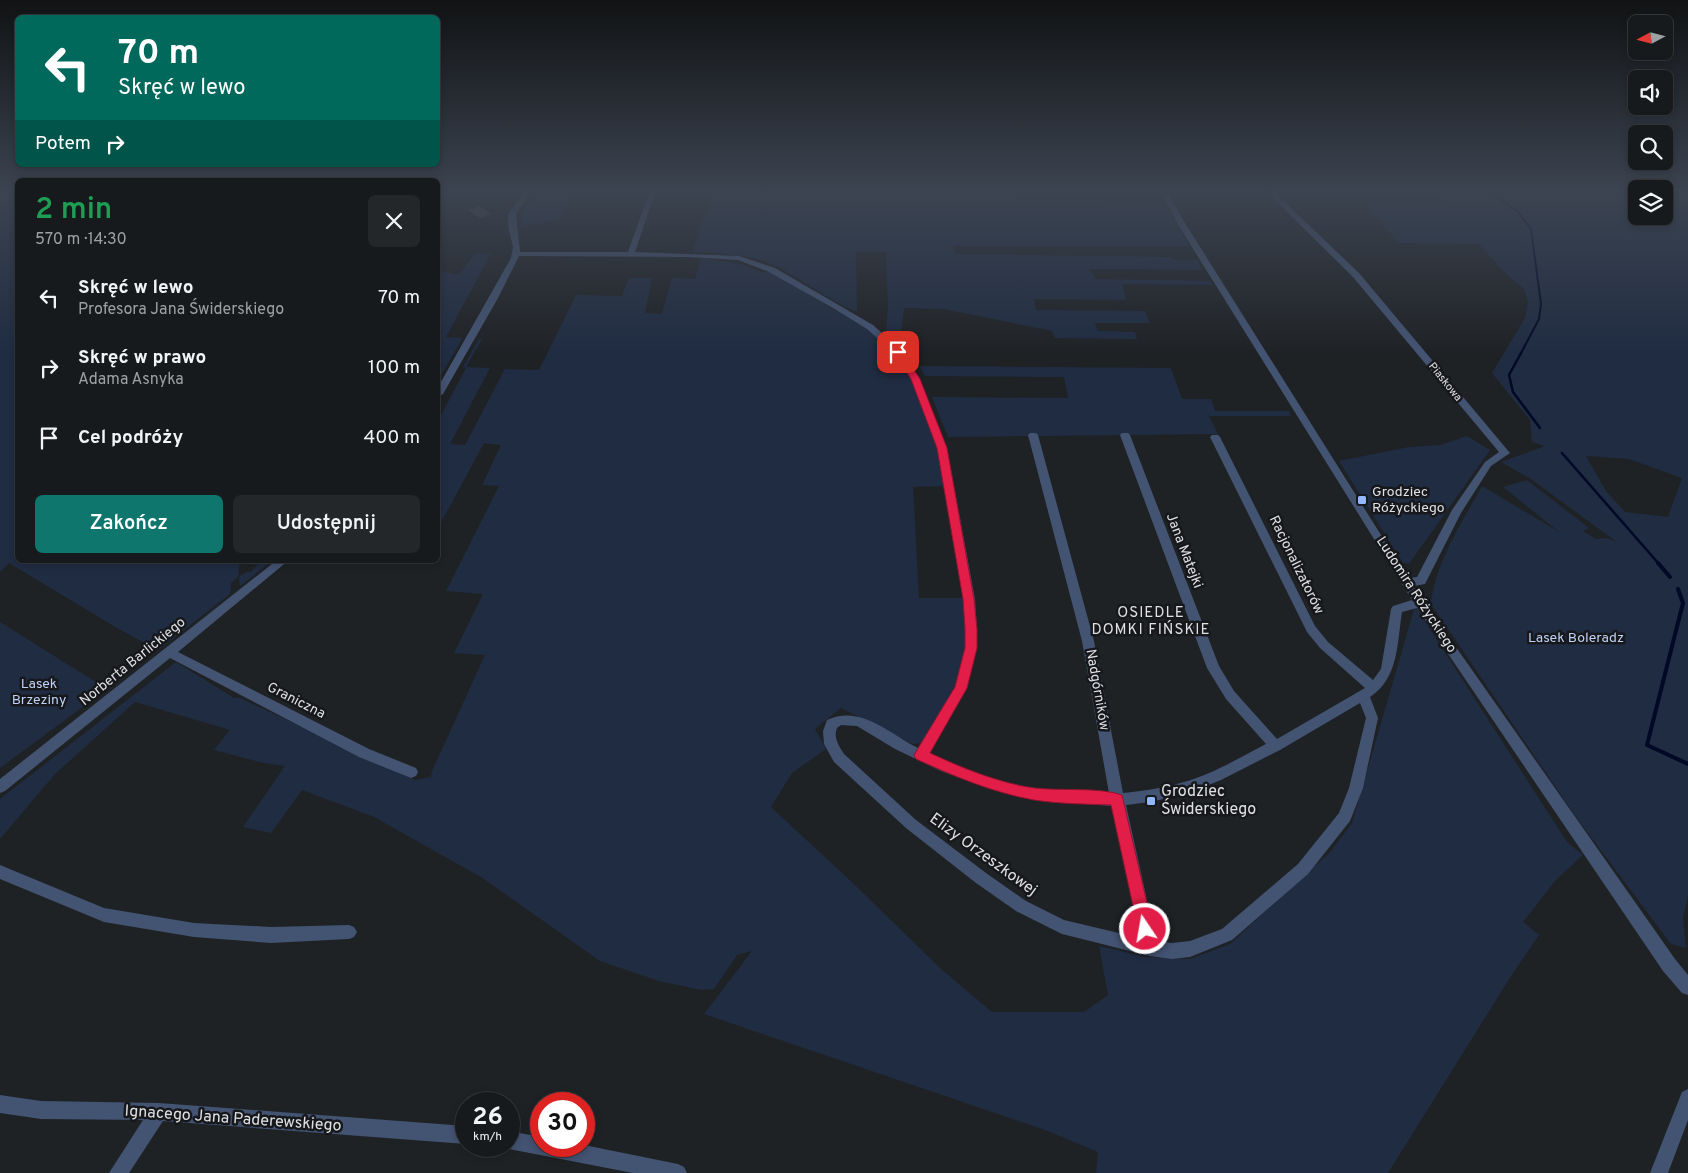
<!DOCTYPE html>
<html lang="pl">
<head>
<meta charset="utf-8">
<style>
	body { margin:0; font-family:Overpass,sans-serif; background:#242729; color:#f1f3f6; height:100vh; display:flex; flex-direction:column; font-size:19px; white-space:nowrap }
	* { box-sizing:border-box; margin:0 }
	p { font-size:16px; color:#9ea1a3 }
	.icon { flex:none; width:28px; height:28px; fill:none; stroke:currentColor; stroke-width:2; stroke-linecap:round; stroke-linejoin:round }
	.map { position:relative; flex:1; overflow:hidden }
	.drawer { position:absolute; left:15px; top:178px; width:425px; height:385px; display:flex; flex-direction:column; background:#171a1c; border-radius:8px; box-shadow:0 2px 8px #0003,0 0 0 1px #36383b }
	.drawer>* { flex:none }
	.guide { position:absolute; left:15px; top:15px; width:425px; height:152px; border-radius:8px; box-shadow:0 2px 8px #0003,0 0 0 1px #36383b; background:#00695c; color:#fff; overflow:hidden }
	.needle { width:32px; rotate:263deg }
	.controls { position:absolute; left:1628px; top:15px; display:grid; gap:10px }
	.controls a { display:grid; place-items:center; width:45px; height:45px; border-radius:8px; background:#171a1c; box-shadow:0 2px 8px #0003,0 0 0 1px #36383b; font-size:25px }
	.speed { position:absolute; left:455px; top:1092px; display:flex; gap:10px; font-size:25px; font-weight:700; text-align:center }
	.speed>* { display:grid; place-content:center; width:65px; height:65px; border-radius:50%; background:#171a1c; box-shadow:0 2px 8px #0003,0 0 0 1px #36383b; line-height:1 }
	.speed small { font-size:12px; font-weight:400 }
	.speed .limit { border:8px solid #d22; background:#fff; color:#111 }
	.pin { position:absolute; display:grid; place-items:center; width:42px; height:42px; color:#fff; margin:-21px; border-radius:10px; box-shadow:0 2px 8px #0006 }
	.me { position:absolute; width:55px; margin:-28px; rotate:348deg; stroke-linejoin:round; filter:drop-shadow(0 0 4px #0008) }
	.turn { display:flex; align-items:center; gap:18px; height:105px; padding:0 20px; font-size:22px }
	.turn .icon { width:65px; height:65px; stroke-width:2.5 }
	.turn b { display:block; font-size:35px; line-height:42px }
	.then { display:flex; align-items:center; height:48px; padding:0 20px; background:#0003; gap:10px; font-size:19px }
	.round { display:grid; place-items:center; flex:none; width:52px; height:52px; border-radius:8px; background:#242729 }
	.summary { display:flex; align-items:center; justify-content:space-between; height:85px; padding:0 20px }
	h1 { font-size:30px; font-weight:600; line-height:38px; color:#1e9e55 }
	.cta { display:flex; gap:10px; margin-top:auto; padding:10px 20px }
	.cta a { flex:1; height:58px; border-radius:8px; background:#0f766e; color:#fff; font-size:20px; font-weight:600; line-height:58px; text-align:center }
	.cta a+a { background:#242729; color:#f1f3f6 }
	ul { padding:0; list-style:none }
	li { display:flex; align-items:center; gap:15px; height:70px; padding:0 20px }
	li div { flex:1 }
	li b { display:block; font-size:19px }
	li em { font-style:normal }
	.map>svg:first-child { display:block }
</style>
</head>
<body>
<div class="map">
<svg width="1688" height="1173" viewBox="0 0 1688 1173">
	<rect width="100%" height="100%" fill="#1f2225"/>
	<path fill="#202c42" fill-rule="evenodd" d="M0 190H18V560H240L238 577 231 583 230 594 158 650 117 628 9 563 0 572Z
		M541 190H620L619 192 573 191 558 220 522 226C520 210 531 201 541 190Z
		M717 190H1014L1017 200 1164 201 1189 246H954L956 254 1172 257 1174 260H1197L1202 270 1090 269 1095 279 1210 281 1213 285 1122 284 1126 300 1034 299 1036 310 1145 311 1150 323H1095L1098 331 1135 332 1137 339 1055 338 1052 331 944 309 904 308 901 334V348L886 330 888 308 886 252H856L857 312C830 301 806 282 780 268 754 255 723 253 693 252L702 222Z
		M1431 190H1636V216H1664V190H1688V896L1683 918 1686 948 1671 944 1576 817 1431 604C1435 563 1462 522 1482 486L1559 532 1503 487 1527 480 1589 528 1583 531 1596 539 1607 538 1618 543 1531 479 1501 462 1545 446 1532 442 1530 420 1492 373 1525 318 1528 302 1524 289 1503 271 1479 244 1398 243 1365 203 1443 204ZM1586 456 1629 459 1682 478 1668 517 1625 512 1606 491Z
		M491 253 446 337 462 338V339L438 381V270L458 275 475 254Z
		M701 258 741 264 763 273 769 271 866 328C879 338 891 349 901 363 923 393 940 449 946 486L913 487 919 598H965C966 609 968 621 967 633 966 675 944 710 922 743L912 744 841 708 815 729 826 749 792 773 771 807 857 887 941 969 992 1012H1084L1108 995 1099 946 1146 957 1190 959 1230 944 1331 851 1352 823 1415 606 1567 842 1583 855 1556 880 1523 922 1539 935 1511 976 1388 1173H1096L1098 1152 1045 1130 704 1014 752 951 737 955 714 989 701 990 659 981 600 961 481 877 374 817 302 790 271 833 243 827 285 766 264 763 214 750 230 730 135 702 55 774 0 839V799L176 662 234 698H240L415 780 431 777 432 771 485 655 454 653 483 594 446 591 499 486 482 485 501 445 484 443 438 528V421L466 368 463 367 479 339H482L466 367 490 368 450 444 465 445 505 369 539 370 576 295 622 296 629 278H652L645 313 662 314 672 278 695 279Z
		M919 366 1171 368 1182 399H1211L1215 411H1289L1291 416H1209L1218 434 948 437 932 397 1068 398 1064 377 925 376Z
		M1467 436 1490 450 1409 564 1403 563 1339 461 1409 447 1440 445Z
		M261 560H273L240 586 239 576 247 572H251Z
		M0 622 107 689 0 768Z"/>
	<g fill="none" stroke-linecap="round" stroke-linejoin="round">
		<path stroke="#010926" stroke-width="2" d="M1487 190 1518 212 1531 229 1541 304 1539 319 1520 355"/>
		<path stroke="#010926" stroke-width="2.5" d="M1521 353 1509 375 1513 392 1540 428
			M1562 453 1659 564"/>
		<path stroke="#010926" stroke-width="4" d="M1658 563 1670 577
			M1678 589 1683 603 1647 745 1688 764"/>
	</g>
	<path fill="#494b50" d="M479 206 491 214 480 218 468 210Z"/>
	<g fill="none" stroke-linecap="round" stroke-linejoin="round">
		<path fill="#435372" fill-rule="evenodd" d="M526 190H532L516 214 520 252H628L650 190H656L635 252 739 256 775 268 873 325 901 350 919 379 947 448 975 599 977 629V647L967 688 929 753C961 768 1001 784 1036 788 1060 791 1085 792 1109 793L1082 641 1028 435 1030 433H1036L1038 435 1094 641 1123 793C1143 791 1164 788 1184 782 1213 774 1239 758 1266 744L1226 699 1207 668 1120 435 1122 433H1128L1130 435 1219 666 1234 691 1277 739 1365 688 1320 648 1307 632 1210 437 1212 435H1218L1220 437 1315 626 1328 642 1373 680 1381 669 1391 609 1393 606 1412 600 1177 223 1160 190H1166L1185 223 1408 578 1417 577 1452 510 1485 462 1499 452 1353 277 1265 190H1272L1359 273 1510 453 1491 466 1461 513 1425 584 1413 586 1675 959 1688 975V995L1682 993 1663 971 1417 608 1402 612C1397 643 1399 678 1370 697L1378 718 1363 788 1350 821 1308 874 1232 940 1190 957 1172 959 1150 956 1062 934 1016 911 976 883 906 828 834 762 824 744 823 731 827 720C860 704 890 734 918 748L955 687 965 647V629L963 599 937 448 911 379 895 354 867 329 833 308 769 272 738 260 688 257 519 256 498 298 443 394 438 397V387L511 258 513 247 508 226V214ZM1360 703 1366 718 1349 788 1339 813 1298 864 1222 929 1190 941 1172 943 1156 941 1126 805 1150 802 1186 794 1221 780 1280 750ZM841 725 857 726 895 749 941 771 995 790 1034 800 1112 806 1140 938 1064 920 1026 901 986 873 916 820 844 754C839 746 833 737 837 728Z
			M277 560H289L178 652 369 749 416 768 418 772 416 776 411 778 359 757 170 658 5 791 0 793V779Z
			M0 865 104 908 194 923 271 927 349 925 354 927 357 932 354 937 349 939 271 943 194 937 104 922 0 879Z
			M1688 1089V1120L1668 1173H1650L1682 1092Z
			M0 1095 41 1101 159 1103 466 1126V1144L163 1121 129 1173H109L143 1120 41 1119 0 1113Z
			M509 1131 541 1137V1146L584 1145 678 1164 684 1167 687 1173H633L509 1149 503 1146H509Z"/>
	</g>
	<linearGradient id="sky" x2="0" y2="1"><stop stop-color="#111314"/><stop offset="0.54" stop-color="#3c4451"/><stop offset="1" stop-color="#3c4451" stop-opacity="0"/></linearGradient>
	<rect width="1688" height="354" fill="url(#sky)"/>
	<path fill="#e11d48" stroke="#92132f" d="M895 350H901L920 379 947 448 974 599 977 629V648L967 688 930 753C962 768 999 783 1034 788 1059 791 1100 787 1122 795L1153 929 1151 935 1145 937 1140 935 1138 929 1111 805C1086 804 1059 804 1034 800 994 793 953 776 916 759L914 755 955 687 965 648V629L963 599 937 448 911 379 894 352Z"/>
	<g fill="#92b7fd" stroke="#16181c" stroke-width="2">
		<rect x="1357" y="495" width="10" height="10" rx="2.5"/>
		<rect x="1146" y="796" width="10" height="10" rx="2.5"/>
	</g>
	<g text-anchor="middle" dominant-baseline="central" stroke-width="5" stroke-linejoin="round" paint-order="stroke">
		<g font-size="11" fill="#dee0e3" stroke="#16181c">
			<text transform="translate(1445 382) rotate(51)">Piaskowa</text>
		</g>
		<g font-size="14" fill="#dee0e3" stroke="#16181c" text-anchor="start">
			<text x="1372" y="492">Grodziec<tspan x="1372" dy="16">Różyckiego</tspan></text>
		</g>
		<g font-size="14" fill="#dee0e3" stroke="#16181c">
			<text transform="translate(1184 551) rotate(69)">Jana Matejki</text>
			<text transform="translate(1296 565) rotate(64)">Racjonalizatorów</text>
			<text transform="translate(1416 595) rotate(57)">Ludomira Różyckiego</text>
			<text transform="translate(133 662) rotate(-39)">Norberta Barlickiego</text>
			<text transform="translate(1097 690) rotate(80)">Nadgórników</text>
			<text transform="translate(296 701) rotate(27)">Graniczna</text>
		</g>
		<g font-size="14" fill="#bed2f6" stroke="#16181c">
			<text x="1576" y="638">Lasek Boleradz</text>
			<text x="39" y="684">Lasek<tspan x="39" dy="16">Brzeziny</tspan></text>
		</g>
		<g font-size="15" letter-spacing="1" fill="#dee0e3" stroke="#16181c">
			<text x="1151" y="613">OSIEDLE<tspan x="1151" dy="17">DOMKI FIŃSKIE</tspan></text>
		</g>
		<g font-size="16" fill="#dee0e3" stroke="#16181c" text-anchor="start">
			<text x="1161" y="792">Grodziec<tspan x="1161" dy="18">Świderskiego</tspan></text>
		</g>
		<g font-size="16" fill="#dee0e3" stroke="#16181c">
			<text transform="translate(983 855) rotate(36)">Elizy Orzeszkowej</text>
			<text transform="translate(233 1119) rotate(4)">Ignacego Jana Paderewskiego</text>
		</g>
	</g>
</svg>
<div class="controls">
<a><svg class="needle" viewBox="-14 -14 28 28"><path d="M0-13l5 13h-10z" fill="#e53935"/><path d="M0 13l5-13h-10z" fill="#9ea1a3"/></svg></a>
<a><svg class="icon" aria-label="sound" viewBox="0 0 24 24"><path d="M4 9h4l5-4v14l-5-4H4zM17 9q2 3 0 6"/></svg></a>
<a><svg class="icon" aria-label="search" viewBox="0 0 24 24"><circle cx="10" cy="10" r="6"/><path d="M15 15l6 6"/></svg></a>
<a><svg class="icon" aria-label="layers" viewBox="0 0 24 24"><path d="M12 4l9 5-9 5-9-5zM3 14l9 5 9-5"/></svg></a>
</div>
<div class="speed"><div>26<small>km/h</small></div><div class="limit">30</div></div>
<div class="pin" style="left:898px;top:352px;background:#d93025"><svg class="icon" aria-label="arrive" viewBox="0 0 24 24"><path d="M6 21V4h12l-3 4 3 4H6"/></svg></div>
<svg class="me" style="left:1145px;top:929px" viewBox="-20 -20 40 40"><circle r="17" fill="#e11d48" stroke="#fff" stroke-width="3"/><path d="M0-11L8 9 0 5-8 9z" fill="#fff"/></svg>
<div class="guide">
<div class="turn"><svg class="icon" aria-label="left" viewBox="0 0 24 24"><path d="M17 20v-9H6M10 6l-5 5 5 5"/></svg><div><b>70 m</b>Skręć w lewo</div></div>
<div class="then">Potem<svg class="icon" aria-label="right" viewBox="0 0 24 24"><path d="M7 20v-9h11M14 6l5 5-5 5"/></svg></div>
</div>
<section class="drawer">
<div class="summary"><div><h1>2 min</h1><p>570 m · 14:30</p></div><a class="round"><svg class="icon" aria-label="close" viewBox="0 0 24 24"><path d="M6 6l12 12M18 6L6 18"/></svg></a></div>
<ul>
<li><svg class="icon" aria-label="left" viewBox="0 0 24 24"><path d="M17 20v-9H6M10 6l-5 5 5 5"/></svg><div><b>Skręć w lewo</b><p>Profesora Jana Świderskiego</p></div><em>70 m</em></li>
<li><svg class="icon" aria-label="right" viewBox="0 0 24 24"><path d="M7 20v-9h11M14 6l5 5-5 5"/></svg><div><b>Skręć w prawo</b><p>Adama Asnyka</p></div><em>100 m</em></li>
<li><svg class="icon" aria-label="arrive" viewBox="0 0 24 24"><path d="M6 21V4h12l-3 4 3 4H6"/></svg><div><b>Cel podróży</b></div><em>400 m</em></li>
</ul>
<div class="cta"><a>Zakończ</a><a>Udostępnij</a></div>
</section>
</div>
</body>
</html>
